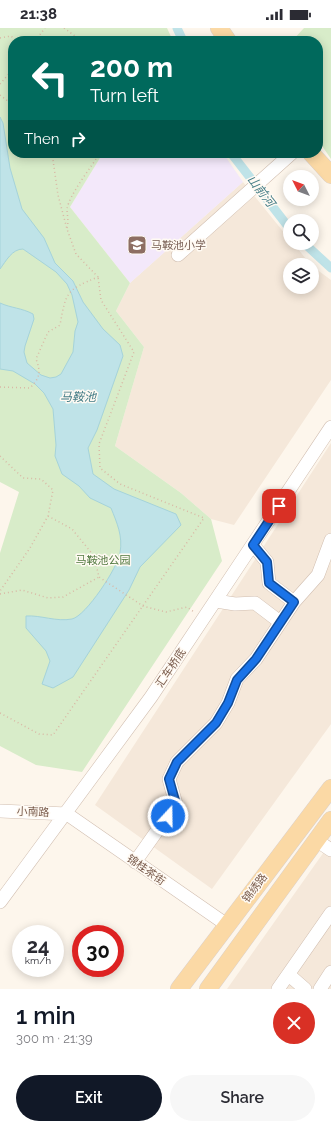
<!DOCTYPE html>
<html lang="en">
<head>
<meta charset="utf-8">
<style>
	body { margin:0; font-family:Raleway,"Noto Sans SC",sans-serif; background:#f7f7f7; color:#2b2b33; height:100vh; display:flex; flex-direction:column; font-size:15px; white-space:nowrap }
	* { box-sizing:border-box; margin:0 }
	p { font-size:13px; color:#7c7c81 }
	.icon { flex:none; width:22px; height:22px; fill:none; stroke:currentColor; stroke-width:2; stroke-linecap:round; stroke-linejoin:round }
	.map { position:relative; height:961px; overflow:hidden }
	.panel { display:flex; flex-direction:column; background:#fff; flex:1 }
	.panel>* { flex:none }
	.guide { position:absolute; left:8px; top:8px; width:315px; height:122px; border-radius:16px; box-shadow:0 2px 10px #0003; background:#00695c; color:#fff; overflow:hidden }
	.needle { width:26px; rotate:312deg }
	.controls { position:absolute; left:283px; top:142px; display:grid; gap:8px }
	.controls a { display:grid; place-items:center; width:36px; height:36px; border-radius:50%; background:#fff; box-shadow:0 2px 10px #0003; font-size:20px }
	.speed { position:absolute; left:12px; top:897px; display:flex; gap:8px; font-size:20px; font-weight:700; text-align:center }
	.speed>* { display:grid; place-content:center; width:52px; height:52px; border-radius:50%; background:#fff; box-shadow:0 2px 10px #0003; line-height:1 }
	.speed small { font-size:10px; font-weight:400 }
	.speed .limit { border:6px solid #d22; background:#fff; color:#111 }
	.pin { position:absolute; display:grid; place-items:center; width:34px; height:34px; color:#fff; margin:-17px; border-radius:8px; box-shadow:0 2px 6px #0006 }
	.me { position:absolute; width:44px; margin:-22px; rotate:21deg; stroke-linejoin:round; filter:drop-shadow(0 0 3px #0008) }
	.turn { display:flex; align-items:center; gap:14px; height:84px; padding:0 16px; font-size:18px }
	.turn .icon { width:52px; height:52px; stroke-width:2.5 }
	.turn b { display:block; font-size:28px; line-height:34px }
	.then { display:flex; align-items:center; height:38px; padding:0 16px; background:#0003; gap:8px; font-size:15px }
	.round { display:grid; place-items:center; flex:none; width:42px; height:42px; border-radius:21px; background:#f7f7f7 }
	.summary { display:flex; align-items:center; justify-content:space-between; height:68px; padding:0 16px }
	h1 { font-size:24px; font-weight:600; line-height:30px; color:#111827 }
	.action { display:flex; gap:8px; margin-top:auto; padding:8px 16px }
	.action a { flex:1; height:46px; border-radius:24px; background:#111827; color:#fff; font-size:16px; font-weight:600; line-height:46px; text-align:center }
	.action a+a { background:#f7f7f7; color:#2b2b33 }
	.status { display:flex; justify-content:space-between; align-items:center; height:28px; padding:0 20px; background:#fff; direction:ltr }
	.status svg { height:11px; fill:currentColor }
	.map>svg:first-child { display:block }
</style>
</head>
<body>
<div class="status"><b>21:38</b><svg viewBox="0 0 49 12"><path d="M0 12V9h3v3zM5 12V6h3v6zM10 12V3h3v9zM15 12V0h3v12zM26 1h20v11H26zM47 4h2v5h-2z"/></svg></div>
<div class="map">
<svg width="331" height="961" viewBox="0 0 331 961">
	<rect width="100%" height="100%" fill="#fdf6ec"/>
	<path fill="#f5e8da" d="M243 154 290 212V215H293L311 237H290V259H312V238L331 252V352L234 497 211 491 181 465 115 418 144 319 116 283 130 255Z
		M331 415V696L212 861 95 777Z
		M331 814V961H227Z"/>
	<path fill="#f3e8fa" d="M103 125H223L243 154 130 255 70 179Z"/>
	<path fill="#d8ecc9" d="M0 0H167L173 13H13V125H103L70 179 130 255 116 283 144 319 115 418 181 465 211 491 222 533 82 744 36 737 0 718V525L19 464 0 454Z
		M304 0H331V131L318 112V13H292Z"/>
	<path fill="#bfe3e8" stroke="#a5d3da" d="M0 89 3 95 10 140 22 181 44 210 55 235 73 253 83 274 103 301 120 317 123 328 97 402 88 420 93 446 114 461 176 486 181 497 140 539 129 562 73 649 53 660 42 656 50 633 46 623 26 600V588C41 587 56 594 72 591 86 588 118 539 120 525 123 508 117 495 111 480L90 470 79 458 62 446 55 428 56 417 53 381 44 365 35 356 13 343 0 341V275C11 280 22 280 33 286L34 291 25 318 24 324 27 335 41 347 50 350 56 349 61 346 73 324 75 303 78 294 72 267 67 256 56 244 23 221C12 221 6 233 0 241Z"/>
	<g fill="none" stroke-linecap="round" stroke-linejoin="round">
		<path stroke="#bfe3e8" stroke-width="9" d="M177 0 183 13
			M231 125 290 201
			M304 215 331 240"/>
		<g stroke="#d1beb0" stroke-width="14">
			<path id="minor" d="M178 227 292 125
				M253 517 267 534 269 555 294 574
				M216 573 235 576 255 575 280 594
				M0 783 67 786 227 897
				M316 812 331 822
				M135 834 176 776 169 751 177 734 216 695 228 675 237 651 256 631 294 574 318 547 331 512
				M0 874 151 669 331 399
				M289 947 305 961
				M278 961 331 885
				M320 961 331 944"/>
		</g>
		<g stroke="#dad1cd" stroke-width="18">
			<path id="major" d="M219 0 228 13
				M311 125 331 147
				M179 961 331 760
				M208 961 331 792"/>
		</g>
		<path stroke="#d9b8a5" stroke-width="1.5" stroke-dasharray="1 3" stroke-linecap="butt" d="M64 0 82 13
			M0 10 11 8 16 13
			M35 13 45 0
			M0 56 13 41
			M0 67 13 77
			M67 200C69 193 67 187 67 181 69 167 92 138 100 125
			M0 359 30 360C40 350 41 344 36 331L48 304 60 297C66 264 66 262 98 249L76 226 67 201 58 167 52 125
			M0 428 23 450 41 451 53 462 48 488 30 520 0 563
			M48 488 72 501 94 528 99 549 143 578 166 584 187 579 194 584
			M0 566 22 562 48 570 63 569 99 549
			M0 685 39 706 53 707 204 490 120 456 100 440 99 416 134 324 101 272 98 249"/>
		<use href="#minor" stroke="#fff" stroke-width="13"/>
		<use href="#major" stroke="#fbd9a5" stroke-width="17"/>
	</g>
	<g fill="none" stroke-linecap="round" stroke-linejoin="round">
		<g stroke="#114b97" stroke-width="10">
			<path id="route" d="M168 788 176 776 169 751 177 734 216 695 228 675 237 652 256 631 294 574 269 555 267 534 253 517 279 478"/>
		</g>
		<use href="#route" stroke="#1a73e8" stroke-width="7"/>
	</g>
	<defs>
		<g id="school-square" transform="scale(1)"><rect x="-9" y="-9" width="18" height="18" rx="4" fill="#8d6e63" stroke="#fffaf3"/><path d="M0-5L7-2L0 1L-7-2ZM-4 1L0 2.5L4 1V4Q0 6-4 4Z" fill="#fff"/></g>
	</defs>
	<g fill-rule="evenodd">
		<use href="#school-square" x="137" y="217"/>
	</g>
	<g text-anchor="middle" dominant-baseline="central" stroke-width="3" stroke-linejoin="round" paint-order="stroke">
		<g font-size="11" fill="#785e54" stroke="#fffaf3" text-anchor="start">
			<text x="151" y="217">马鞍池小学</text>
		</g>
		<g font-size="11" fill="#537a41" stroke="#fffaf3">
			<text x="103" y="532">马鞍池公园</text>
		</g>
		<g font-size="11" fill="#7a5c4d" stroke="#fffaf3">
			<text transform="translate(171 640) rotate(-56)">汇车桥底</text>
			<text transform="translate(33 784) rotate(2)">小南路</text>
			<text transform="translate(146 842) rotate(35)">锦桂茶街</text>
			<text transform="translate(255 860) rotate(-53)">锦绣路</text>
		</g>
		<g font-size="12" font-style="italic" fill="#437c86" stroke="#fffaf3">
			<text transform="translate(261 163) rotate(52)">山前河</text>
			<text x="78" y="369">马鞍池</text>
		</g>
	</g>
</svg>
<div class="controls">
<a><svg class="needle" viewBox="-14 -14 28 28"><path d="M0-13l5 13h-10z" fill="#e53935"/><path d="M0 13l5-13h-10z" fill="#7c7c81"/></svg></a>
<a><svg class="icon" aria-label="search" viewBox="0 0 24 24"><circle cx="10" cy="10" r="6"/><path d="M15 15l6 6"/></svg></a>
<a><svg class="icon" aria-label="layers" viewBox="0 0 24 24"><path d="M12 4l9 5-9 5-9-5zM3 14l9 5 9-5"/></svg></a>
</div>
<div class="speed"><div>24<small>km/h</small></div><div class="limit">30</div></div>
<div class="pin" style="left:279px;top:478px;background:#d93025"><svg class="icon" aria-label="arrive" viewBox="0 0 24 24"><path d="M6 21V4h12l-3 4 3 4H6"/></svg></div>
<svg class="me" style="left:168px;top:788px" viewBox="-20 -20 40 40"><circle r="17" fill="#1a73e8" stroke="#fff" stroke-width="3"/><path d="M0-11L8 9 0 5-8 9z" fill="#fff"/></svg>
<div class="guide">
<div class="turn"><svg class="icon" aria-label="left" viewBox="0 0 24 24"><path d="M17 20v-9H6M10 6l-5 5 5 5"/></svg><div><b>200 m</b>Turn left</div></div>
<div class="then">Then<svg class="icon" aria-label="right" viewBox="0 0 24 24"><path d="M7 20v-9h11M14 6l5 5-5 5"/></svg></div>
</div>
</div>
<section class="panel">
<div class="summary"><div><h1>1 min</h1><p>300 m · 21:39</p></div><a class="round" style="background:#d93025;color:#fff"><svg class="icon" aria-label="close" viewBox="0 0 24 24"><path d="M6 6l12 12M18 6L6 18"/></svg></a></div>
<div class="action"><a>Exit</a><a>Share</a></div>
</section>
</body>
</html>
